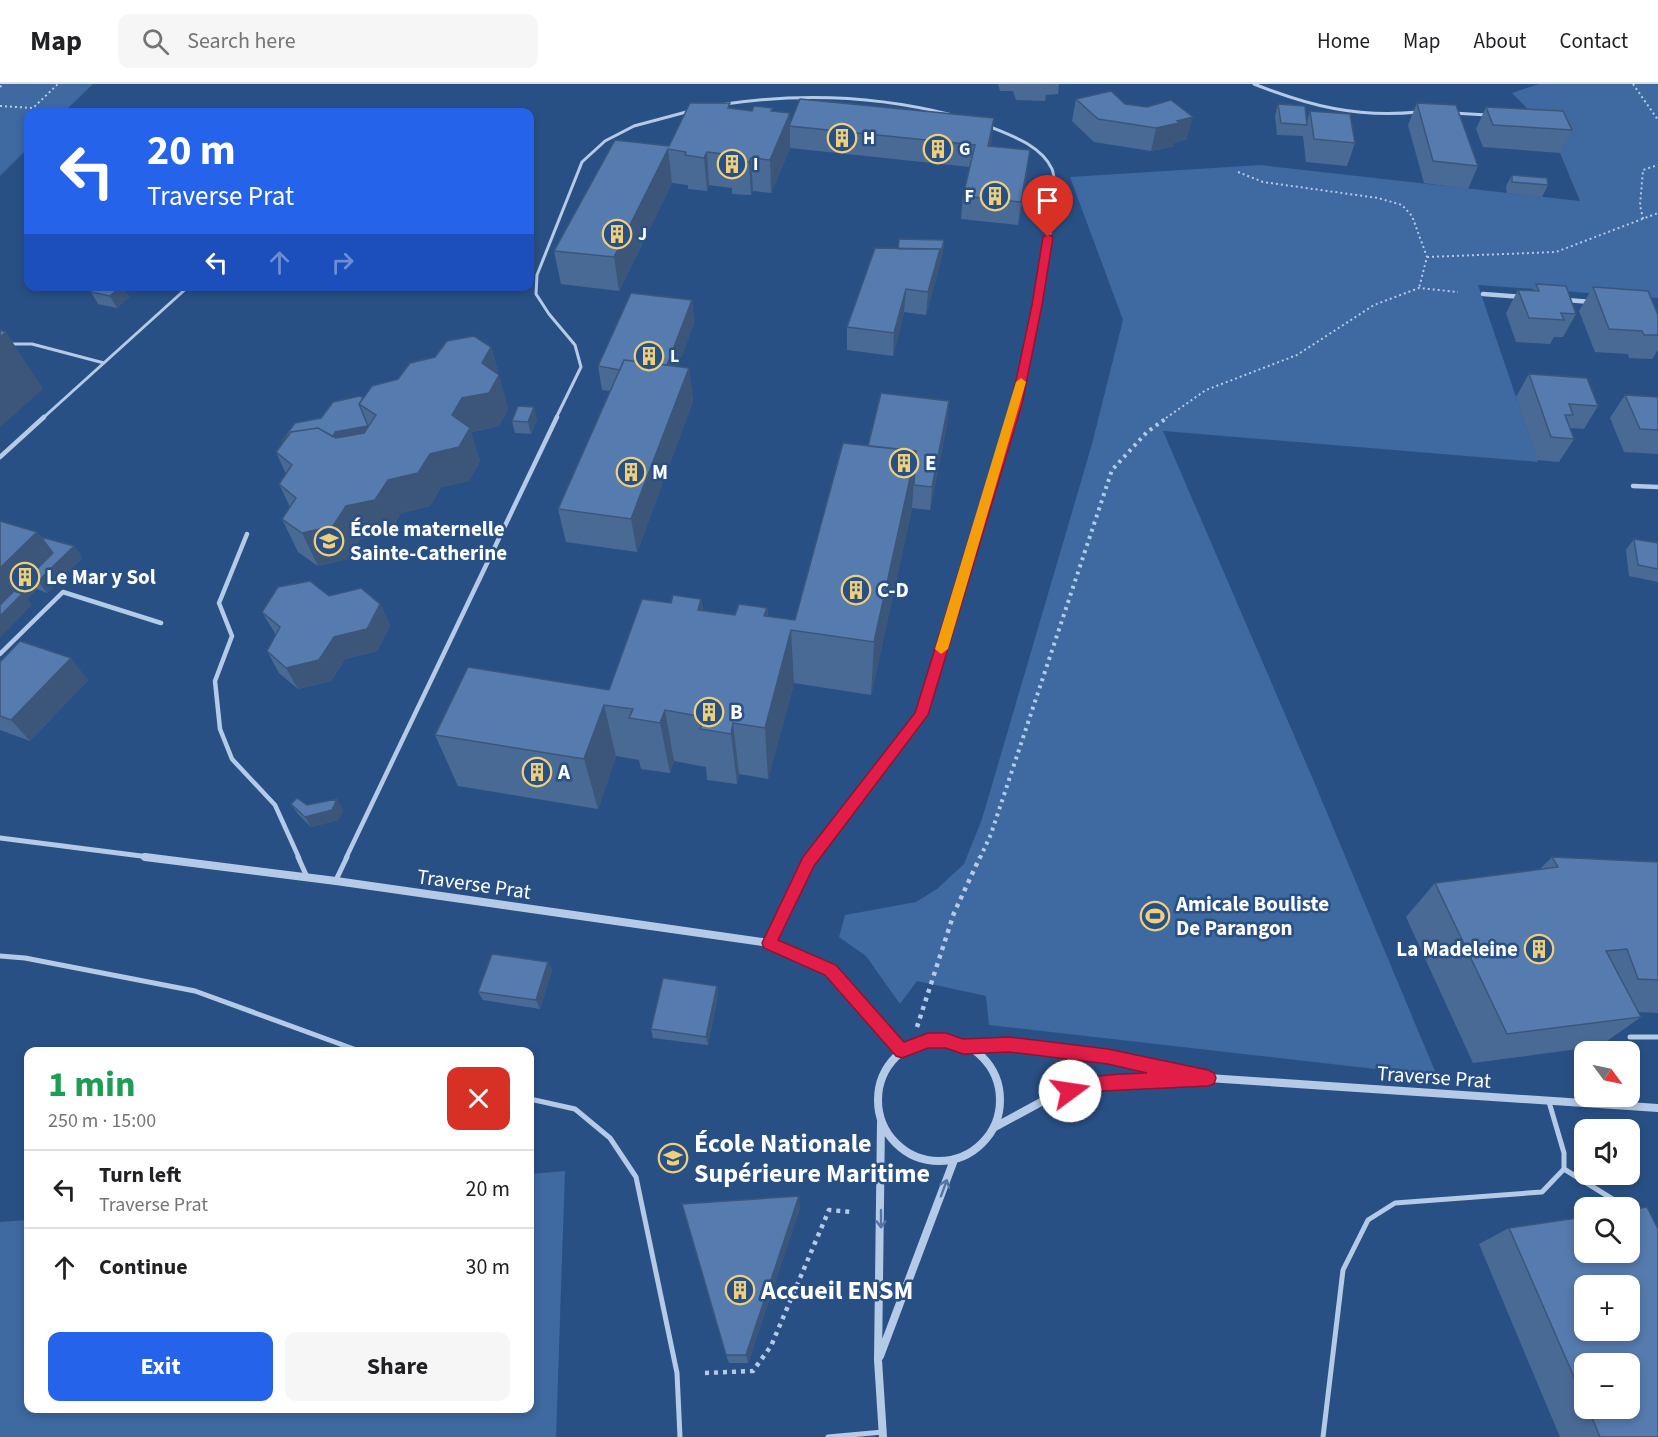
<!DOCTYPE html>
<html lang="en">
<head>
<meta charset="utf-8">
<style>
	body { margin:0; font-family:"Source Sans 3",sans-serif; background:#f6f6f6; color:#202124; height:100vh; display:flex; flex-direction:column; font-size:22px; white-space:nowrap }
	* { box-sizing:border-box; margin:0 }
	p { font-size:20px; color:#757577 }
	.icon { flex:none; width:33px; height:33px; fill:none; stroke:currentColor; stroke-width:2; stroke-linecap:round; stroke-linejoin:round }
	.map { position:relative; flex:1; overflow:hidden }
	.details { position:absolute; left:24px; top:963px; width:510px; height:366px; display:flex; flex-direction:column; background:#fff; border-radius:12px; box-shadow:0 3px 9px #0003 }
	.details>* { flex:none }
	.hud { position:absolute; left:24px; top:24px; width:510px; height:183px; border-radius:12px; box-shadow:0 3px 9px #0003; background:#2563eb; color:#fff; overflow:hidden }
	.needle { width:39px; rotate:123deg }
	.buttons { position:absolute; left:1574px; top:957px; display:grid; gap:12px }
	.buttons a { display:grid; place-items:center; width:66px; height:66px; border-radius:12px; background:#fff; box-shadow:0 3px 9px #0003; font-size:30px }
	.pin { position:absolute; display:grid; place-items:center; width:51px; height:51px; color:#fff; margin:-62px -26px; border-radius:50% 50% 50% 0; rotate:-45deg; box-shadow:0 0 6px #0007 }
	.pin .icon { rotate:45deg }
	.me { position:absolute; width:66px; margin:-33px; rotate:76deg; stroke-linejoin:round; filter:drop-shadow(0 0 4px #0008) }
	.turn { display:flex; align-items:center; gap:21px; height:126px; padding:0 24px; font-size:27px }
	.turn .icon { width:78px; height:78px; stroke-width:2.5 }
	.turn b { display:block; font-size:42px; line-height:51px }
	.lanes { display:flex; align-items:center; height:57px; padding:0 24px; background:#0003; justify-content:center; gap:30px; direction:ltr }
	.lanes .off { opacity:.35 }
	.round { display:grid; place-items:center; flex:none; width:63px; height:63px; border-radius:12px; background:#f6f6f6 }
	.head { display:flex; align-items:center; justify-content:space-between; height:102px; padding:0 24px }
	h1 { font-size:36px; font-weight:700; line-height:45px; color:#1e9e55 }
	.button { display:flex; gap:12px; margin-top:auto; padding:12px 24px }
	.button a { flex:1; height:69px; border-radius:12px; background:#2563eb; color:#fff; font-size:24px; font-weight:700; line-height:69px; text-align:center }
	.button a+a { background:#f6f6f6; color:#202124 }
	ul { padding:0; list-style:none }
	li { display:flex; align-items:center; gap:18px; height:78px; padding:0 24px; border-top:2px solid #e0e0e0 }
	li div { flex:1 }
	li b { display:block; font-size:22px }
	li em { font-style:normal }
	header { display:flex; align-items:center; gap:36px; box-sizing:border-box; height:84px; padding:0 30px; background:#fff; border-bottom:2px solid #e0e0e0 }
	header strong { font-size:28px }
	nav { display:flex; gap:33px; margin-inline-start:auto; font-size:21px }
	.search { width:420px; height:54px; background:#f6f6f6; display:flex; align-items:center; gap:15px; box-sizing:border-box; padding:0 21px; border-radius:12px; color:#757577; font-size:22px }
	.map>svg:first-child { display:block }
</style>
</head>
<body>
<header>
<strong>Map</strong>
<div class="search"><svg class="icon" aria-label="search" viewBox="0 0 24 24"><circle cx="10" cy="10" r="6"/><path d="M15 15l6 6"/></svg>Search here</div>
<nav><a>Home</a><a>Map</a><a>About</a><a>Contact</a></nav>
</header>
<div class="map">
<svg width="1658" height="1353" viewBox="0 0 1658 1353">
	<rect width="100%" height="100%" fill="#295085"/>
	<path fill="#3e69a1" d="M0 0H93L64 28H28V64L0 92Z
		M1539 0H1658V214L1478 201 1538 378 1163 347 1312 693 1437 992 989 941 986 912 917 897 900 920 866 872 839 853 845 831 916 818 937 805 964 780 982 735 1092 360 1123 236 1070 93 1260 81 1580 117 1552 50 1512 9Z
		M565 1087 556 1353H0V1138L28 1136V1324H530V1090Z"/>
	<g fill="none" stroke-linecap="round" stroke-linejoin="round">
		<path stroke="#b4cae7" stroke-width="2" stroke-dasharray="2 3" stroke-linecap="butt" d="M1633 0 1658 36
			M0 3 3 0
			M0 22 33 24 58 0
			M1238 88 1263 98 1378 114 1402 121 1412 132 1427 173 1419 204
			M1643 135 1640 121 1643 86 1658 81
			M1427 173 1556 168 1658 129
			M1166 334 1206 306 1297 271 1374 221 1419 204 1458 208"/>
		<path stroke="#b4cae7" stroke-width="4" stroke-dasharray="3 4.5" stroke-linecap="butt" d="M980 774 991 750 1112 386 1147 348 1168 333"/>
		<path stroke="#b4cae7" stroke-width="4.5" stroke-dasharray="4 5" stroke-linecap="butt" d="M917 943 954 829 980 773
			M705 1289 753 1287 771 1262 829 1126 852 1128"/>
		<path stroke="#b4cae7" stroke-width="3" d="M1254 0C1310 22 1357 34 1418 28
			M725 20C800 9 878 12 952 31
			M1453 29 1487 31
			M988 42C1010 51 1041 61 1052 85 1064 111 1022 299 1012 334
			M0 260H32L104 279
			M43 334 189 202
			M556 334 581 283 575 261 549 230 536 210 537 191 582 78 605 57 634 42 690 27"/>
		<path stroke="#b4cae7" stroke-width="4.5" d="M0 373 44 333
			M1633 402 1658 403
			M247 450 219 519 232 552 215 597 220 645 232 675 275 721 299 774
			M0 570 63 508 161 539
			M346 774 557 333
			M810 774 921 631 1012 333"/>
		<path stroke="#b4cae7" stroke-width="5" d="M298 773 307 793
			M336 796 347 773
			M769 859 811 773
			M0 872 25 874 195 907 362 968
			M1630 953H1658
			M530 1015 575 1025 610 1054 636 1093 677 1289 680 1353
			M1564 1085 1627 1124
			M828 1353 883 1348
			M1323 1353 1343 1186 1368 1136 1395 1119 1542 1108 1564 1085V1069L1549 1018"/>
		<path stroke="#b4cae7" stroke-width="4.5" d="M1483 210 1523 213
			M1566 216 1592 218"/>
		<path stroke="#b4cae7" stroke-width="5" d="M0 754 157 774"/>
		<path stroke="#b4cae7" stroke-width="8" d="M145 773 336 797 769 859 830 886 902 966
			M878 1016a61 61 0 1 1 122 0a61 61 0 1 1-122 0Z
			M964 962C1044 962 1120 975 1198 992
			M881 1038 878 1276 883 1353
			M995 1043 1054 1011 1102 999 1208 994 1658 1024
			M880 1272 954 1076"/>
	</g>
	<path fill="#4a6a96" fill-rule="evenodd" d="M998 0H1059L1058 10 1046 11 1045 17 1016 16 1013 7H1000Z
		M1076 15 1125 20 1187 55 1174 59V62L1151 67 1094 58 1072 37Z
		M1417 19 1478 82 1468 105 1424 99 1408 41Z
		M1278 20 1307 38 1310 27 1355 59 1347 82 1306 78 1303 52 1277 51 1275 32Z
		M1486 23 1572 46 1560 69 1483 63 1476 45Z
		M730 25 752 27H773L790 40 992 56 990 62 1027 89 1018 141 961 135 963 112 970 83 790 64 771 109 753 107 751 111 732 110V104L709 101 707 107 688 105V101L672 99 619 207 561 200 554 167 669 62Z
		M1512 91 1548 101 1542 113 1507 109 1506 102Z
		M944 156 943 168 926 231 904 228 893 272 847 266V243L898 165Z
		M1536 200 1576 230 1563 253H1554L1550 260 1516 258 1506 229 1518 206H1533Z
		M98 202H123L129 213 117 224 98 220 91 208Z
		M1593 203 1658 231V266L1652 275 1629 274 1628 270 1595 268 1579 227Z
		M692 216 694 239 678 282 689 284 693 317 637 468 566 458 558 425 611 307 602 306 598 282Z
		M491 263 508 325 499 342 472 348 471 349 480 377 469 397 441 403 430 422 401 429 389 449 360 455 348 475 318 482 298 468 282 435 290 423 279 400 286 390 276 368 283 358 282 357 321 334 363 314 398 295Z
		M1529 290 1598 322 1584 345 1570 344 1574 355 1559 378 1537 376 1516 313Z
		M1625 311 1658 313V370L1624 368 1610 334Z
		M949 317 947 340 930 426 912 424 871 611 794 599 768 695 739 690 737 700 707 696 706 683 674 677 670 689 641 685 639 676 616 672 598 725 458 702 435 651 609 606 671 519 701 515 703 527 735 531 767 524 768 532 795 536 868 362Z
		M537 335 531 350 515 349 512 337Z
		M0 437 37 448 41 453 74 462 82 474 47 509 37 505 27 515 31 521 0 553Z
		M1634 455 1658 459V498L1629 492 1626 466Z
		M329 512 380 520 390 542 377 567 345 575 331 597 298 605 279 589 267 567 276 551 262 528Z
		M0 578 88 596 30 657 0 646Z
		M291 720 307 721 343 726 338 736 311 743 298 730Z
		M1552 773 1658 778V929L1639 928 1641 933 1600 962 1473 979 1406 833 1435 799 1540 785Z
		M548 878 552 886 540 925 483 916 478 908Z
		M717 902 718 911 708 961 653 954 651 945Z
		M800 1124 748 1279H729L726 1271Z
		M1509 1144 1658 1353H1560L1479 1160ZM1584 1280 1629 1324H1584Z"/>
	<path fill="#3c567a" d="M790 29V64L771 109 770 76Z
		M1193 33 1187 55 1174 59V62L1151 67 1156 44Z
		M994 34 992 56 986 85 988 62Z
		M668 65 672 99 619 207 614 173Z
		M1030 66 1027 89 1018 141 1021 118Z
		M707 68 709 101 707 107 704 74Z
		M751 74 753 107 751 111 749 78Z
		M944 156 943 168 938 189 939 177Z
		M940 165 938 189 926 231 928 208Z
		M121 202H123L129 213 117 224 110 212Z
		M906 205 904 228 893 272 894 249Z
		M692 216 694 239 666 315 663 291Z
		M6 248 43 305 0 343V253Z
		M491 263 508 325 499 342 472 348 471 349 480 377 469 397 441 403 430 422 401 429 389 449 360 455 348 475 318 482 302 449 388 396 452 331Z
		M689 284 693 317 637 468 631 435Z
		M949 317 947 340 930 426 932 403Z
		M534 323 537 335 531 350 528 338Z
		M368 342 373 353 306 381 335 348Z
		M916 367 912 424 871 611 874 558Z
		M37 448 59 477 74 462 82 474 47 509 38 497 28 494 37 505 27 515 31 521 0 553V484Z
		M701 515 708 569 698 526Z
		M380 520 390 542 377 567 345 575 331 597 298 605 286 584Z
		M767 524 771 578 764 532Z
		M791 546 794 599 768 695 765 644Z
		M71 574 88 596 30 657 11 636Z
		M604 621 616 672 598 725 584 675Z
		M665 626 674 677 670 689 660 639Z
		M733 639 739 690 737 700 731 650Z
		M337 715 343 726 338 736 311 743 305 733Z
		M548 878 552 886 540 925 536 916Z
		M717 902 718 911 708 961 706 953Z
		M799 1112 800 1124 748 1279 746 1271Z"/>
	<path fill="#567bae" stroke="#3c567a" stroke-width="1.5" fill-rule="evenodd" d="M1111 7 1125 20 1147 23 1171 16 1193 33 1177 37 1179 39 1156 44 1098 35 1076 15Z
		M800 15 994 34 988 62 1030 66 1021 118 963 112 975 61 789 42Z
		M690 19H730L728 24 752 27 754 22 773 24 771 27 790 29 770 76 751 74 749 78 730 76 732 71 707 68 704 74 685 71 686 68 668 65 614 173 554 167 615 56 669 62Z
		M1417 19 1456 21 1478 82 1433 77Z
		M1278 20 1305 22 1307 41 1281 39Z
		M1486 23 1563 27 1572 46 1493 41Z
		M1310 27 1350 30 1355 59 1314 55Z
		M1512 91 1547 94 1548 101 1512 98Z
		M899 155 944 156 939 177 940 165H898Z
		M875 164 940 165 928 208 906 205 894 249 847 243Z
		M1536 200 1566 202 1576 230 1561 229 1564 236 1529 234 1518 206 1539 207Z
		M98 202H121L110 212 91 208Z
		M1593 203 1648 207 1658 231V251H1644L1642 247 1609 245Z
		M631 209 692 216 667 281 624 276 620 286 598 282Z
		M0 246 6 248 0 253Z
		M474 252 491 263 482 279 499 291 489 309 462 314 452 331 470 344 459 363 430 370 418 389 388 396 375 416 346 422 333 442 302 449 282 435 296 414 279 400 292 381 276 368 291 348 318 344 336 354 364 349 376 331 359 320 372 302 398 295 410 279 435 273 447 257Z
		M624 276 689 284 631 435 558 425Z
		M1529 290 1587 294 1598 322 1569 320 1573 331H1565L1574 355 1551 353Z
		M881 309 949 317 932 403 914 401 916 367 868 362Z
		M1625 311 1658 313V346L1640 345Z
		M360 312 363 314 359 320 368 342 335 348 333 353 318 344 291 348 283 358 282 357 295 339 321 334 333 318Z
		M518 322 534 323 528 338 512 337Z
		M843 359 916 367 874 558 791 546 765 644 733 639 731 650 700 645 704 633 665 626 660 639 629 634 633 625 604 621 584 675 435 651 468 583 609 606 642 515 671 519 673 511 701 515 698 526 735 531 739 520 767 524 764 532 795 536Z
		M0 437 37 448 0 484Z
		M41 453 74 462 38 497 28 494 53 469Z
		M1634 455 1658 459V485L1638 481Z
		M310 497 329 512 361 504 380 520 367 545 334 553 319 576 286 584 267 567 280 543 262 528 278 503Z
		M14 507 22 510 0 532V521Z
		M20 557 71 574 11 636 0 632V578Z
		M297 714 307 721 337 715 332 726 305 733 291 720Z
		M1552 773 1658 778V896L1638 895 1627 865 1606 867 1641 933 1507 950 1435 799 1558 783Z
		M492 870 548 878 536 916 478 908Z
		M663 894 717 902 706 953 651 945Z
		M799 1112 746 1271H726L682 1120Z
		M1647 1123 1658 1145V1353H1600L1588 1324H1629V1280H1584V1316L1509 1144 1584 1133V1168H1629V1126ZM1584 1202H1629V1246H1584Z"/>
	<defs><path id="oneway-shaft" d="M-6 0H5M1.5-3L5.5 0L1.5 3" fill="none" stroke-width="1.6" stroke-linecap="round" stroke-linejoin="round" transform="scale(1.5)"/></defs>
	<g stroke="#5375a2">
		<use href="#oneway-shaft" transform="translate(944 1104) rotate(-70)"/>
		<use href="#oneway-shaft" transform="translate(881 1135) rotate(90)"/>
	</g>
	<path fill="#e11d48" stroke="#92132f" stroke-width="1.5" d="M1048 150 1053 153 1042 221 1022 320 928 631 814 782 778 856 836 881 904 958 928 949H946L963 955 1009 953 1108 965 1208 986 1214 989 1216 994 1214 1000 1208 1002 1102 1007 1070 1015 1064 1012 1062 1007 1064 1001C1091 990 1119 990 1147 989L1108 980 1009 968 963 970 946 964H928L902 974 896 972 825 891 764 864 762 859 803 773 915 629 1011 320 1032 221 1043 153Z"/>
	<path fill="#f59e0b" d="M1021 294 1026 298 948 565 941 570 935 565 1016 298Z"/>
	<defs>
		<g id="building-ring" transform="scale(1.5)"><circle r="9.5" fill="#295085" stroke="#eecf7b" stroke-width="1.5"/><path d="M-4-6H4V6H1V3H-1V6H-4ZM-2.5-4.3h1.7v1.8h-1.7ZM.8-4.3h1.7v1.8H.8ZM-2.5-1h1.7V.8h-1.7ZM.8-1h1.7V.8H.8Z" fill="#eecf7b"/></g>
		<g id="school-ring" transform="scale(1.5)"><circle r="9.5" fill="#295085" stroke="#eecf7b" stroke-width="1.5"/><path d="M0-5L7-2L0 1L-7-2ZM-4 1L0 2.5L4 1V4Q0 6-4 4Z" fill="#eecf7b"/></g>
		<g id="stadium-ring" transform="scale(1.5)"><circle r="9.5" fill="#295085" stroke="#eecf7b" stroke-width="1.5"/><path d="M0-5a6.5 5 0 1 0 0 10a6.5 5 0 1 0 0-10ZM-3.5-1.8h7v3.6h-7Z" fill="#eecf7b"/></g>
		<g id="university-ring" transform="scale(1.5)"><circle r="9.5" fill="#295085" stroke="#eecf7b" stroke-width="1.5"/><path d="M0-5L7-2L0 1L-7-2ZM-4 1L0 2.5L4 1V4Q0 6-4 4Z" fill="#eecf7b"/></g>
	</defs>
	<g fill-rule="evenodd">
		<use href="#building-ring" x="842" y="54"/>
		<use href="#building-ring" x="938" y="65"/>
		<use href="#building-ring" x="732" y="80"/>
		<use href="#building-ring" x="995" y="112"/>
		<use href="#building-ring" x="617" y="150"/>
		<use href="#building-ring" x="649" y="272"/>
		<use href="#building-ring" x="904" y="379"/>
		<use href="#building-ring" x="631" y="388"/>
		<use href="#school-ring" x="329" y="457"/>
		<use href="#building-ring" x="25" y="493"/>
		<use href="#building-ring" x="856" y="506"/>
		<use href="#building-ring" x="709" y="628"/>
		<use href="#building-ring" x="537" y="688"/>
		<use href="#stadium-ring" x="1155" y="832"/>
		<use href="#building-ring" x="1539" y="865"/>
		<use href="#university-ring" x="673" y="1074"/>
		<use href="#building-ring" x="740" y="1206"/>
	</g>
	<g text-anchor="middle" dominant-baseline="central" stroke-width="5" stroke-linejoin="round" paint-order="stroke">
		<g font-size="18" font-weight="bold" fill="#fff" stroke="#295085" text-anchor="start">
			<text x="863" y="54">H</text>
			<text x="959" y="65">G</text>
			<text x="753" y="80">I</text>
			<text x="974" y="112" text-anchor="end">F</text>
			<text x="638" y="150">J</text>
			<text x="670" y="272">L</text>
		</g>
		<g font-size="21" font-weight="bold" fill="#fff" stroke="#295085" text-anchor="start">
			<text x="925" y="379">E</text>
			<text x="652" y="388">M</text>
			<text x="350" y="445">École maternelle<tspan x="350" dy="24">Sainte-Catherine</tspan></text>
			<text x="46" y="493">Le Mar y Sol</text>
			<text x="877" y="506">C-D</text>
			<text x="730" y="628">B</text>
			<text x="558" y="688">A</text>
			<text x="1176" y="820">Amicale Bouliste<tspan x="1176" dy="24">De Parangon</tspan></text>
			<text x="1518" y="865" text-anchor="end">La Madeleine</text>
		</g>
		<g font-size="21" fill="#fff" stroke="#295085">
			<text transform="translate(474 800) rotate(8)">Traverse Prat</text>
			<text transform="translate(1434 993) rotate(4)">Traverse Prat</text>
		</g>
		<g font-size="26" font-weight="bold" fill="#fff" stroke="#295085" text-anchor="start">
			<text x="694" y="1059">École Nationale<tspan x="694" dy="30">Supérieure Maritime</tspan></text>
			<text x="761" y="1206">Accueil ENSM</text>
		</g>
	</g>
</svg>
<div class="buttons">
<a><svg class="needle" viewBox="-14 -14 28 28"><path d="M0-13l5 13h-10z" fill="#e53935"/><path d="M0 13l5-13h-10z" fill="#757577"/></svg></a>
<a><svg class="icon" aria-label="sound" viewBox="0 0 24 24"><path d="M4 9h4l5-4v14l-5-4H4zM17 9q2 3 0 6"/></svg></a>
<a><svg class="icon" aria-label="search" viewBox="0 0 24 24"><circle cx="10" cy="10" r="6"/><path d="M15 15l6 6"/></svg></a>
<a>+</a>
<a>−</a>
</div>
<div class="pin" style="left:1048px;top:153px;background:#d93025"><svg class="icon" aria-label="arrive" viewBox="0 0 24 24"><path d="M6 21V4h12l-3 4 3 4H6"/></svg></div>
<svg class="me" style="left:1070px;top:1007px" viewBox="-20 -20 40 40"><circle r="19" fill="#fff"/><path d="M0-13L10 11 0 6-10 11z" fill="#e11d48"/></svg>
<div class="hud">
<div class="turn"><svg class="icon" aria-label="left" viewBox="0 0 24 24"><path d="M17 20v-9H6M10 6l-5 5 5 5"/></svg><div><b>20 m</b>Traverse Prat</div></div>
<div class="lanes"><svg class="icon" aria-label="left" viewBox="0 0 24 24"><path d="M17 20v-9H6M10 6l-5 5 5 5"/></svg><svg class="icon off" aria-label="ahead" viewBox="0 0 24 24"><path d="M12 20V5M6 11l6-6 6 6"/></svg><svg class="icon off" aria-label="right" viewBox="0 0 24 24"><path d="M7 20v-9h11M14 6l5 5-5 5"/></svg></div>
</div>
<section class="details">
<div class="head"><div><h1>1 min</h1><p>250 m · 15:00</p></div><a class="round" style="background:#d93025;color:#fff"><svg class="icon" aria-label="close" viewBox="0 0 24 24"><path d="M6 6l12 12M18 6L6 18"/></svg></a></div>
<ul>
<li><svg class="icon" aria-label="left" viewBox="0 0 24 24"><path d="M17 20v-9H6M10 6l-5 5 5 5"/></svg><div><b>Turn left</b><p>Traverse Prat</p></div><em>20 m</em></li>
<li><svg class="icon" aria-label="ahead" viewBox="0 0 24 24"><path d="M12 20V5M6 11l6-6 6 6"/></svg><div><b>Continue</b></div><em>30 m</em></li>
</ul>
<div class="button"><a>Exit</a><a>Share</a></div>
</section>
</div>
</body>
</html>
